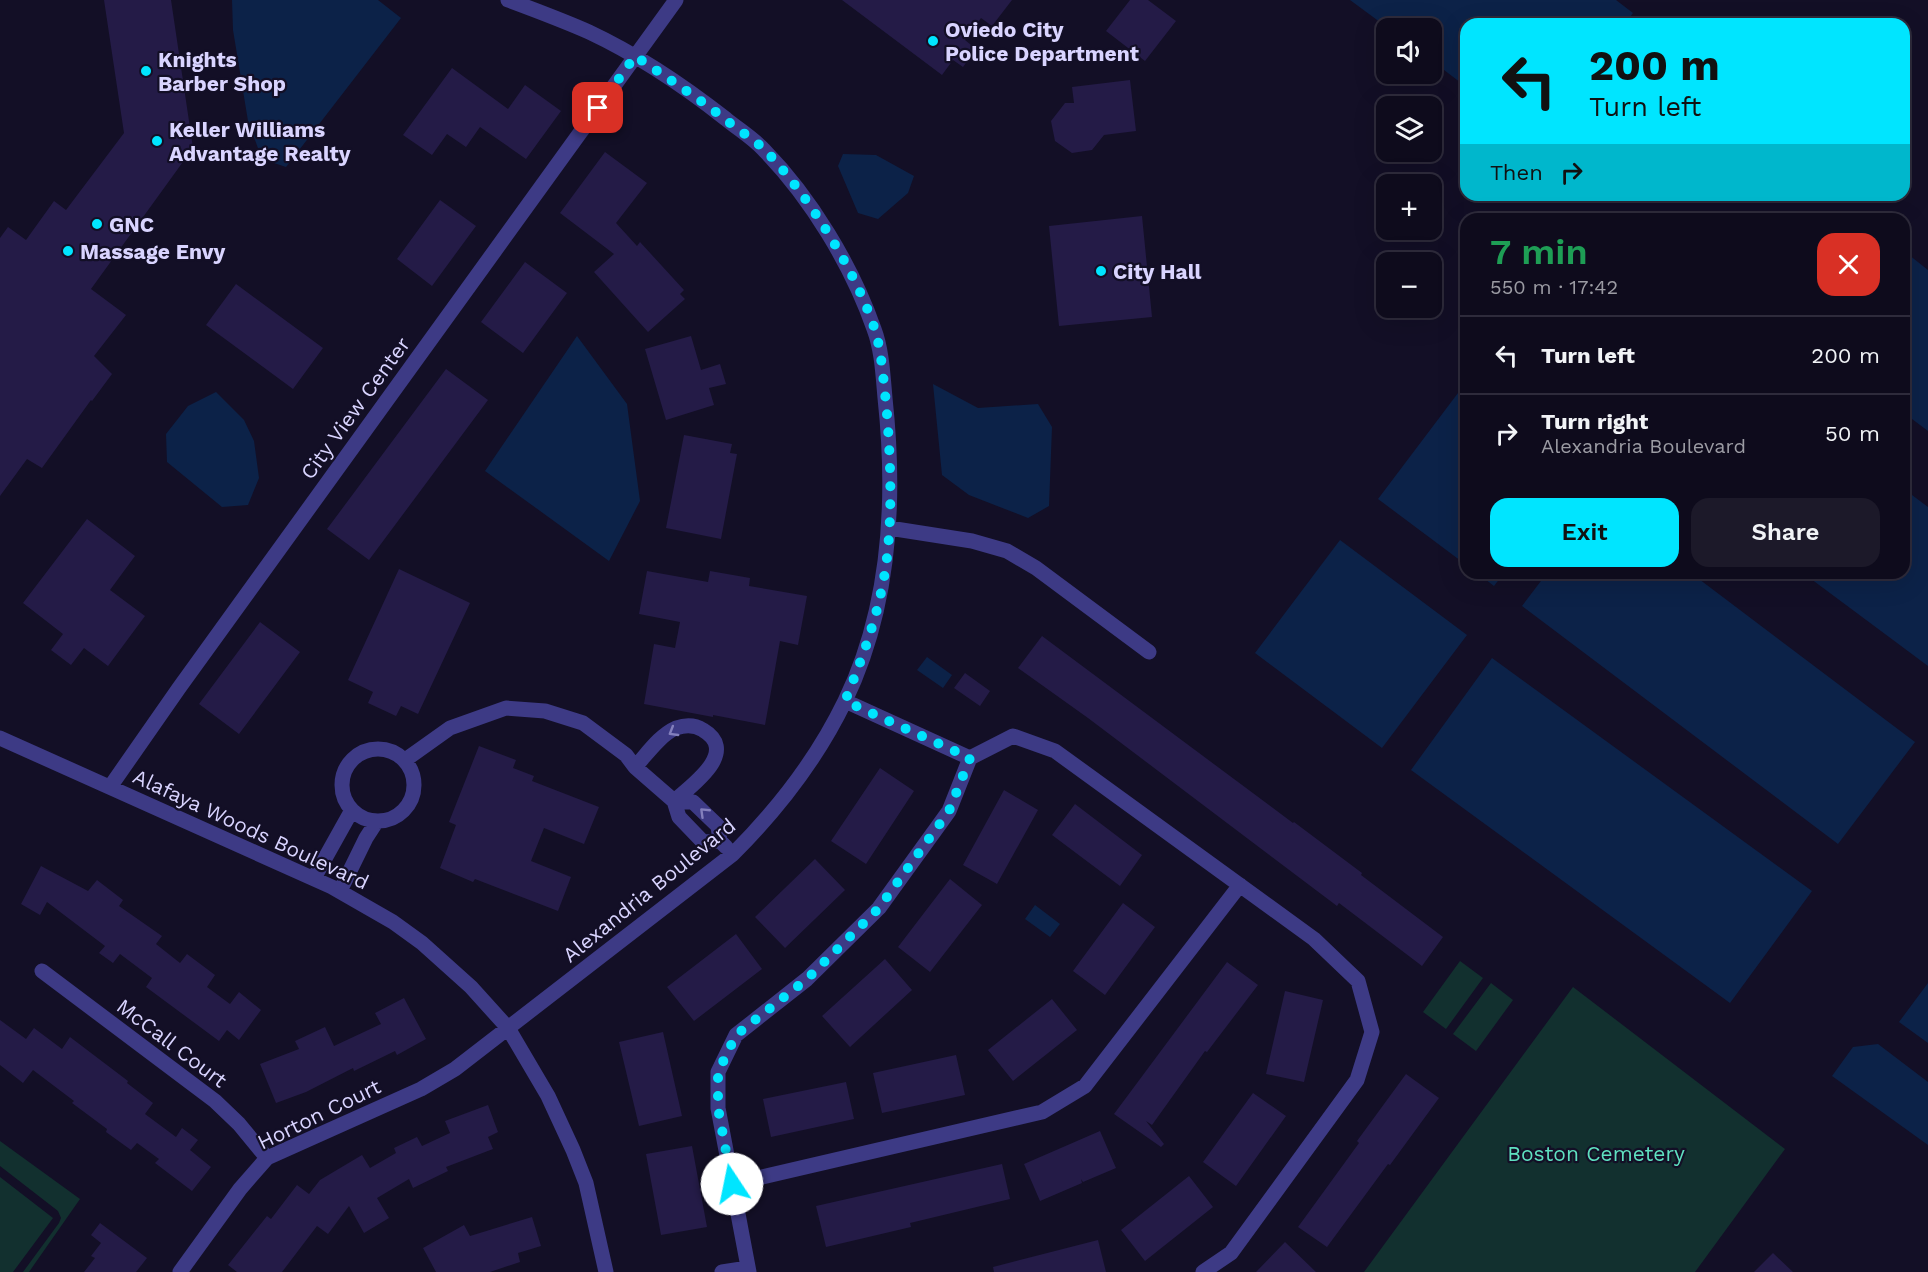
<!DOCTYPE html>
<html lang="en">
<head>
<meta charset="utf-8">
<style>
	body { margin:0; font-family:"Work Sans",sans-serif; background:#1c1929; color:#f1f3f6; height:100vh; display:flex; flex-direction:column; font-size:22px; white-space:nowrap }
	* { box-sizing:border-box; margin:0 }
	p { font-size:20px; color:#9b9ba3 }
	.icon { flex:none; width:33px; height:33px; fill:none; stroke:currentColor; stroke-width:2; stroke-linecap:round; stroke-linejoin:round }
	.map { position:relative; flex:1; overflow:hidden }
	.details { position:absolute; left:1460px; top:213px; width:450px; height:366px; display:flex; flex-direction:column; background:#0e0b1c; border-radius:18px; box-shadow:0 6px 24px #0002,0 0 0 2px #2e2b3b }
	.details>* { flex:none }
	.guide { position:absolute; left:1460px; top:18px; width:450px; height:183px; border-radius:18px; box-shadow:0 6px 24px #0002,0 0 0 2px #2e2b3b; background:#00e5ff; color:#111; overflow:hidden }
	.buttons { position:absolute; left:1376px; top:18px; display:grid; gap:12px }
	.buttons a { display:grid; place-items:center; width:66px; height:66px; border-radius:12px; background:#0e0b1c; box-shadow:0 6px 24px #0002,0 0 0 2px #2e2b3b; font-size:30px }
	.pin { position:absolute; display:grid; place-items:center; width:51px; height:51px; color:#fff; margin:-26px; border-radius:12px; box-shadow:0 3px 9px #0006 }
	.me { position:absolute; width:66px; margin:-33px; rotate:349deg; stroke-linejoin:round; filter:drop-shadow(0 0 4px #0008) }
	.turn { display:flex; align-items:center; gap:21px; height:126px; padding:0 30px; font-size:27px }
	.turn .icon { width:78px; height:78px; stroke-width:2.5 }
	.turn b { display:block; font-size:42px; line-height:51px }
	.then { display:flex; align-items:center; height:57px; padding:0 30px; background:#0003; gap:12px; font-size:22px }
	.round { display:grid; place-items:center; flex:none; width:63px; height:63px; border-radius:18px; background:#1c1929 }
	.headline { display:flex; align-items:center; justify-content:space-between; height:102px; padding:0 30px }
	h1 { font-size:36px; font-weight:600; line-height:45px; color:#1e9e55 }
	.action { display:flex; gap:12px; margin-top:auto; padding:12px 30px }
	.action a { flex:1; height:69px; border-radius:18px; background:#00e5ff; color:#111; font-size:24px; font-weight:600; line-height:69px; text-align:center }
	.action a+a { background:#1c1929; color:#f1f3f6 }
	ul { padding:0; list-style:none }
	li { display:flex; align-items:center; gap:18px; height:78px; padding:0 30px; border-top:2px solid #2e2b3b }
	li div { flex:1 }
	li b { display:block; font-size:22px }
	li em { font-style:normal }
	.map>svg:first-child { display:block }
</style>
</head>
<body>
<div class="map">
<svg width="1928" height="1272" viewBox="0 0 1928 1272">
	<rect width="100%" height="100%" fill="#130f26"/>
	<path fill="#12302f" d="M1460 961 1483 978 1446 1029 1423 1012Z
		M1491 983 1513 1000 1476 1051 1453 1034Z
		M1573 987 1785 1149 1695 1272H1364Z
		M0 1141 80 1199 29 1272H23L59 1223 61 1218 58 1211 0 1166Z
		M0 1177 53 1218 13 1272H0Z"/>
	<path fill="#0c2248" d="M232 0H378L401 18 286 167 262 159 248 121 233 30Z
		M1350 0H1616L1633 13 1625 24H1466L1465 86 1431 60V28H1388Z
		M843 154 876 155 914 176 908 193 878 219 858 213 838 166Z
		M1904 251 1928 270V431L1904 413Z
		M577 336 627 404 640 501 609 561 485 471Z
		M933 384 978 408 1038 404 1052 427 1049 506 1028 518 969 495 942 475Z
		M216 392 244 420 254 441 259 478 248 505 222 507 167 462 166 434 188 406Z
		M1458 393 1466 398 1465 564 1378 499Z
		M1904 489 1928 507V666L1803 573H1904Z
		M1340 540 1467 635 1382 748 1255 653Z
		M1477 573H1504L1494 586Z
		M1547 573H1691L1915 742 1838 844 1522 606Z
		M927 657 952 675 943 688 917 670Z
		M1492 658 1812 891 1730 1003 1411 770Z
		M1035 905 1060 924 1050 937 1025 919Z
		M1928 983V1043L1899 1022Z
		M1878 1044 1928 1082V1145L1832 1076 1853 1047Z"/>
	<path fill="#241b47" d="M104 0H171L193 148 91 289 126 315 94 356 112 374 92 401 91 400 42 468 27 459 0 496V238L8 227 26 240 54 201 66 210 124 133Z
		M842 0H1012L992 26 981 18 965 40 976 49 963 67 953 60 942 75Z
		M1130 0H1148L1176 21 1145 61 1106 31Z
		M452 68 508 109 525 85 561 111 526 159 480 127 466 147 447 134 432 155 403 135Z
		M1130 80 1136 131 1104 135 1092 150 1072 153 1055 141 1051 121 1065 103H1074L1072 87Z
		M605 152 647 183 616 223 637 246 640 242 684 290 680 294 685 299 648 332 594 272 614 254 560 213Z
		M440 200 476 226 432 286 397 259Z
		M1142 216 1152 317 1059 326 1049 226Z
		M525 262 567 293 523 353 481 322Z
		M236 284 323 348 293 389 206 325Z
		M691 336 701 370 720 364 726 384 709 388 714 405 666 420 645 349Z
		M446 369 488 400 369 560 327 529Z
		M684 435 732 444 730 453 737 454 721 539 666 528Z
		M87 519 135 556 110 590 145 616 108 666 84 648 71 665 51 650 63 634 23 603Z
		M399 569 470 603 418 714 401 706 396 716 368 703 373 692 348 680Z
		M647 571 708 582 710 571 750 578 749 586 807 596 798 645 780 641 765 725 713 715V717L644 704 654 644 675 648 680 622 639 614Z
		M260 622 300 652 239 734 199 704Z
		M1042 636 1293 823 1294 822 1362 873 1361 875 1443 937 1422 966 1339 903 1337 906 1088 718 1018 668Z
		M965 673 990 691 980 706 954 688Z
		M479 746 516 760 513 768 534 776 532 781 599 807 584 844 544 828 531 861 571 877 558 911 475 879 473 882 440 868 456 825 449 822Z
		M880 768 914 791 866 864 831 841Z
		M1004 790 1038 810 997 884 963 865Z
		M1075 804 1142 855 1120 886 1052 835Z
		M815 859 845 890 785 948 755 917Z
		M41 866 88 891 97 880 123 900 119 906 162 936 156 944 180 963 187 954 215 975 207 987 230 1004 239 992 261 1010 239 1040 227 1030 219 1041 146 987 152 978 120 954 113 963 99 953 105 946 47 902 40 915 21 904Z
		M950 879 982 905 930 972 898 947Z
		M1123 903 1155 927 1105 995 1073 971Z
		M736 934 762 969 694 1021 667 987Z
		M885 959 912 990 850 1047 822 1016Z
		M1227 962 1258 985 1207 1052 1205 1051 1152 1125 1146 1121 1164 1144 1161 1147 1114 1114Z
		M1285 991 1323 1000 1304 1082 1266 1074Z
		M404 998 426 1039 397 1055 395 1051 354 1071 353 1068 306 1092 276 1103 260 1064 299 1049 295 1041 325 1027 334 1046 381 1024 375 1013Z
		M1052 999 1077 1030 1013 1081 988 1050Z
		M0 1020 26 1039 34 1028 62 1049 70 1037 128 1081 127 1083 153 1103 145 1114 176 1137 182 1128 198 1140 190 1150 211 1167 192 1191 155 1163 159 1159 137 1143 131 1150 106 1132 107 1129 72 1103 74 1101 33 1070 23 1083 0 1065Z
		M663 1032 682 1116 639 1126 619 1042Z
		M956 1055 965 1095 882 1113 873 1073Z
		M1406 1074 1439 1098 1390 1165 1388 1164 1327 1247 1298 1227 1359 1143 1357 1141Z
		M846 1082 854 1119 771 1137 763 1099Z
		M1253 1093 1286 1116 1236 1186 1203 1162Z
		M488 1105 498 1132 488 1137 493 1149 446 1167 448 1171 413 1188 409 1179 377 1198 389 1218 364 1233 349 1206 328 1234 317 1226 282 1272H237L228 1265 267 1216 271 1219 297 1185 309 1194 320 1180 362 1155 370 1168 396 1153 394 1148 417 1137 422 1146 450 1133 445 1121Z
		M1100 1131 1116 1168 1083 1182 1081 1179 1082 1183 1040 1201 1024 1164Z
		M692 1146 707 1227 661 1235 646 1154Z
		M1002 1164 1010 1199 910 1223 911 1227 826 1247 816 1206Z
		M1189 1176 1213 1207 1145 1261 1121 1230Z
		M532 1217 541 1246 518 1253 520 1262 490 1272H436L423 1248 464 1225 470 1236Z
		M100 1223 147 1258 136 1272H84L95 1258 91 1256 101 1243 91 1235Z
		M1098 1240 1106 1272H994L993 1267Z
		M1285 1242 1316 1272H1256Z
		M1773 1253 1793 1272H1754Z"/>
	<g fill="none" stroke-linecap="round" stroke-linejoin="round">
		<path stroke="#3d3a85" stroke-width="15" d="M889 528 972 541 1007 551 1036 568 1149 652
			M845 701 970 758
			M0 738 332 887 393 922 422 943 471 987 508 1028 548 1096 573 1150 586 1183 606 1272
			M342 785a36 36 0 1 1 72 0a36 36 0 1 1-72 0Z
			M405 760 450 728 506 708 545 711 583 723 626 755 635 767 674 801 679 817 703 842 720 841
			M635 767C647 754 660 735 676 728 685 725 695 725 703 730 740 752 691 786 674 801
			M110 787 179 688 676 0
			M674 801 693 802 718 826 720 841 726 847
			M314 878 352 810
			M340 891 366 838 377 821
			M42 971 215 1101 239 1124 267 1158
			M732 1184 1042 1112 1085 1086 1240 885
			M180 1272 240 1189 267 1158 421 1089 455 1069 733 854C778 809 817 759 845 701 890 608 896 500 885 398 883 376 882 350 874 329 852 266 811 198 764 150 753 138 738 129 726 119 684 86 638 55 589 32 562 20 535 10 508 0
			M722 1272 748 1268
			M749 1272 718 1108V1072L736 1035 807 979 879 908 949 811 970 758 1013 736 1055 751 1314 939 1358 981 1372 1032 1357 1080 1231 1253 1203 1272"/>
	</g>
	<defs><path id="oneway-chevron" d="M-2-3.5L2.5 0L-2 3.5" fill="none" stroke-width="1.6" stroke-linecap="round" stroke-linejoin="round" transform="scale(1.5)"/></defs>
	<g stroke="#837fbc">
		<use href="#oneway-chevron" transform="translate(673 732) rotate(149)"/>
		<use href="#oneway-chevron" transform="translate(704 812) rotate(-136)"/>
	</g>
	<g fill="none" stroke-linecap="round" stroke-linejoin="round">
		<path stroke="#00e5ff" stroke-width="10" stroke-dasharray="0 18" d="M598 108 635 56C669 79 703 101 735 127 745 134 755 141 764 149 807 193 856 271 875 330 882 353 883 379 886 402 891 460 894 532 882 588 874 627 860 664 845 701L970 758 949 811 879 908 807 979 736 1035 718 1072V1108L732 1184"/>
	</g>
	<g fill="#00e5ff" stroke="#130f26" stroke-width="2">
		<circle cx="933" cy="41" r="6"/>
		<circle cx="146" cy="71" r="6"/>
		<circle cx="157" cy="141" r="6"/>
		<circle cx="97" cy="224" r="6"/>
		<circle cx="68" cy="251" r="6"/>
		<circle cx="1101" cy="271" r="6"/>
	</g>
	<g text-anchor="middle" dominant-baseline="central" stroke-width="4.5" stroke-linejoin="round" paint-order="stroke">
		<g font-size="21" font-weight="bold" fill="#d9d4ff" stroke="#130f26" text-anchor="start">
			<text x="945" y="29">Oviedo City<tspan x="945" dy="24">Police Department</tspan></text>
			<text x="158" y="59">Knights<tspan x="158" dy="24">Barber Shop</tspan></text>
			<text x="169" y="129">Keller Williams<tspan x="169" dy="24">Advantage Realty</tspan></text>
			<text x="109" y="224">GNC</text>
			<text x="80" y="251">Massage Envy</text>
			<text x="1113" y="271">City Hall</text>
		</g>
		<g font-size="21" fill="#d9d4ff" stroke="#130f26">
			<text transform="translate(355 408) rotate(-54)">City View Center</text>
			<text transform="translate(251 829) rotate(25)">Alafaya Woods Boulevard</text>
			<text transform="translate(649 890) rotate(-39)">Alexandria Boulevard</text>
			<text transform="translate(172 1043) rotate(37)">McCall Court</text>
			<text transform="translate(319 1114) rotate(-26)">Horton Court</text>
		</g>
		<g font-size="21" fill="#5fe0c0" stroke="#130f26">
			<text x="1596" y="1153">Boston Cemetery</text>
		</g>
	</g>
</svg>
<div class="buttons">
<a><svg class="icon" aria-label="sound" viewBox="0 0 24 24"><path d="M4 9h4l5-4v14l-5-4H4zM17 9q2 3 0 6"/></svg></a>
<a><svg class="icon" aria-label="layers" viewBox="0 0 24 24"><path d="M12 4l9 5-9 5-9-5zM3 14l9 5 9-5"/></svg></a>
<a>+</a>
<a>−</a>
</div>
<div class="pin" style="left:598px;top:108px;background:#d93025"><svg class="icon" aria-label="arrive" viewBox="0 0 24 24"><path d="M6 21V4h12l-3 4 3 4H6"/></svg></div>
<svg class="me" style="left:732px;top:1184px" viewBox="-20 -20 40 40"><circle r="19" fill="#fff"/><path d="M0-13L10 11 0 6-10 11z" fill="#00e5ff"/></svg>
<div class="guide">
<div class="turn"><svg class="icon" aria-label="left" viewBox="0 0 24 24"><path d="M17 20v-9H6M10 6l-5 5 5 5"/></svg><div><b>200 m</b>Turn left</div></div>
<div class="then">Then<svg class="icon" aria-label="right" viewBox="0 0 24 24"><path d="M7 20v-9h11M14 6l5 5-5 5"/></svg></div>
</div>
<section class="details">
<div class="headline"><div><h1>7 min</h1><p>550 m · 17:42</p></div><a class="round" style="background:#d93025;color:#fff"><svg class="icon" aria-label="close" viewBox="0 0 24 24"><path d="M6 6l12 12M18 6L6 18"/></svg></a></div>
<ul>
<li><svg class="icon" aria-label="left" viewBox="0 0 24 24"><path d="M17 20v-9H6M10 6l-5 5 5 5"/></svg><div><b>Turn left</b></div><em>200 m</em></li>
<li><svg class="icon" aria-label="right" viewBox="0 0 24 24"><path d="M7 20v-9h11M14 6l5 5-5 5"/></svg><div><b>Turn right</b><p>Alexandria Boulevard</p></div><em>50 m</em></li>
</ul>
<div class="action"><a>Exit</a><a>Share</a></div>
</section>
</div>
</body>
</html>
